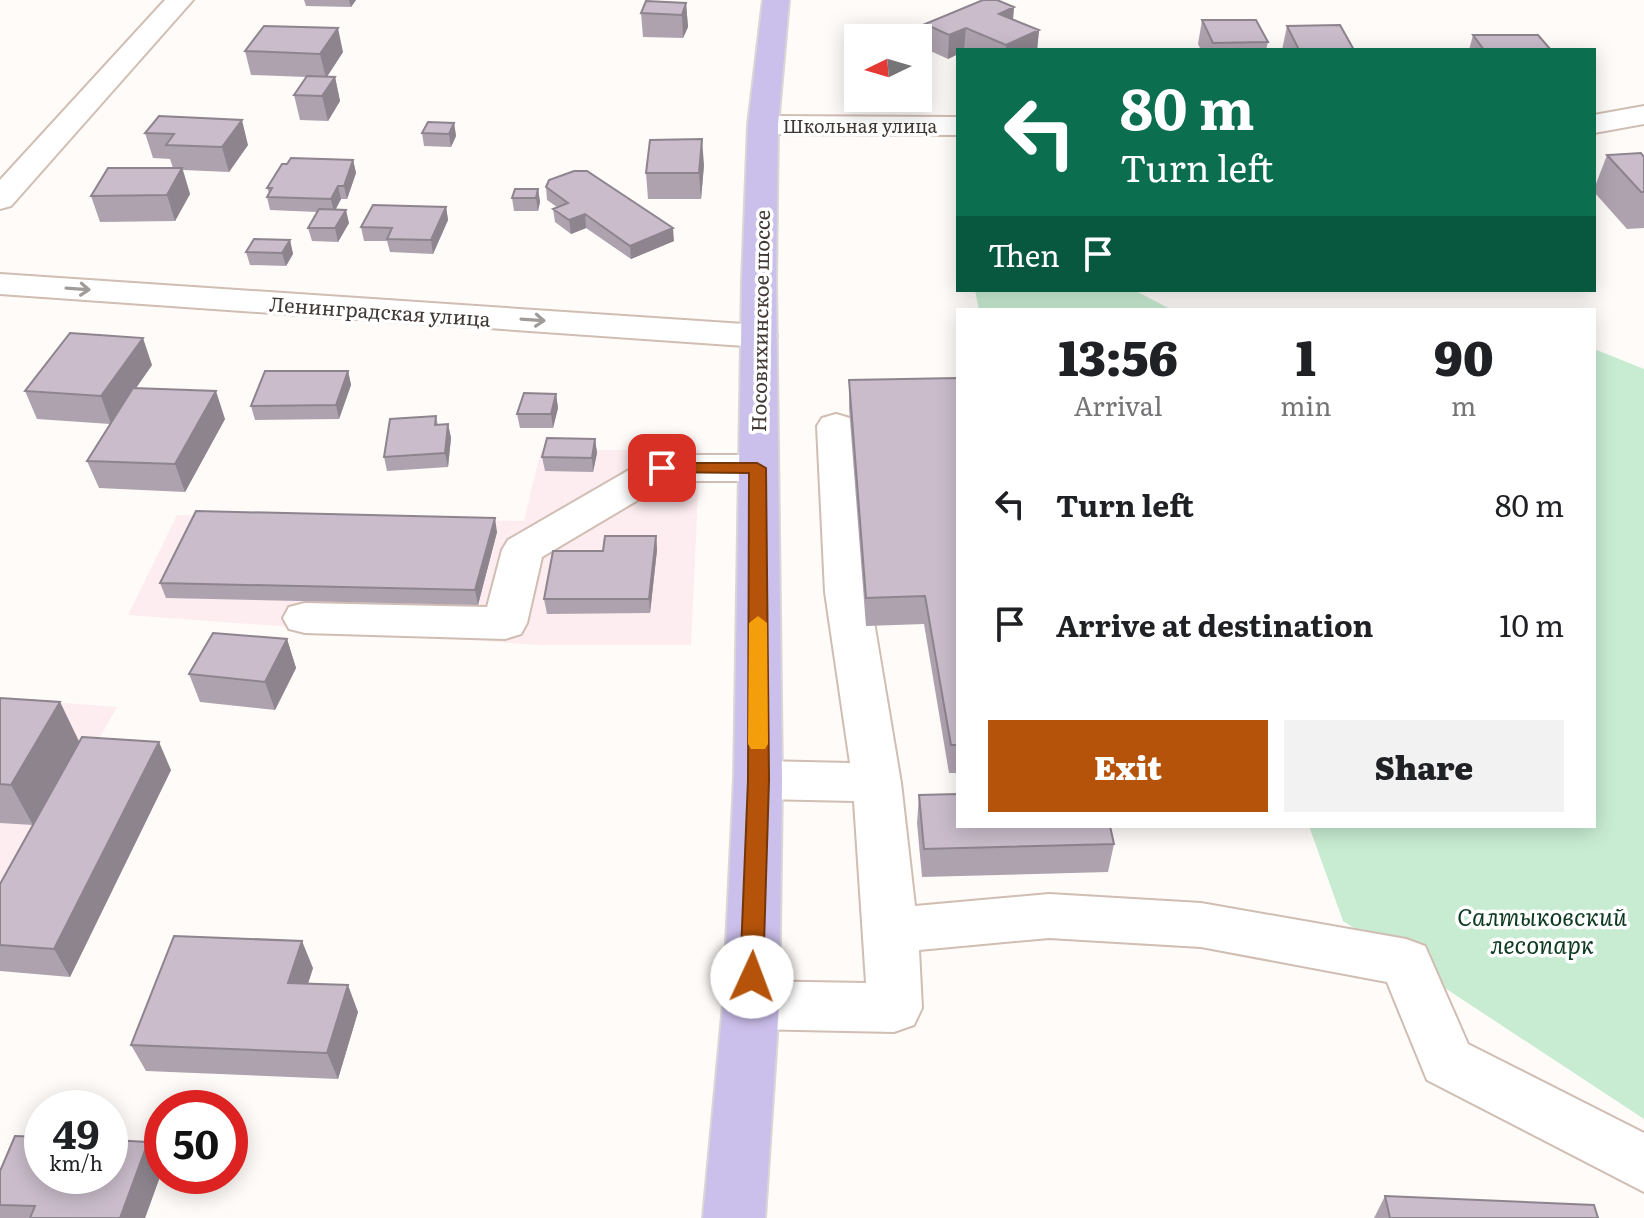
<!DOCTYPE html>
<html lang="en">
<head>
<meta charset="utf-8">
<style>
	body { margin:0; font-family:Literata,serif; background:#f2f2f2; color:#202124; height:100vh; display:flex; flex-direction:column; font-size:30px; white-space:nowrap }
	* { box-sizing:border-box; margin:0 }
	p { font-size:26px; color:#757577 }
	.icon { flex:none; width:44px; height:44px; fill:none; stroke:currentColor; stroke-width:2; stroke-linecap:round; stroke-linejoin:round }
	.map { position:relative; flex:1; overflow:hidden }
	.details { position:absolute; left:956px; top:308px; width:640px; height:520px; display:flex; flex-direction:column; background:#fff; border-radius:0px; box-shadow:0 4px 20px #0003 }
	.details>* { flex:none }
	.top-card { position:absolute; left:956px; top:48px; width:640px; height:244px; border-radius:0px; box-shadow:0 4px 20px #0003; background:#0b6e4f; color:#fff; overflow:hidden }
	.needle { width:52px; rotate:265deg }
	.tools { position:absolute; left:844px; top:24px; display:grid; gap:16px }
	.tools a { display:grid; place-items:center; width:88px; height:88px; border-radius:0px; background:#fff; box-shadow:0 4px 20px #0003; font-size:40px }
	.speed { position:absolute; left:24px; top:1090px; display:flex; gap:16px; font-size:40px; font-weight:700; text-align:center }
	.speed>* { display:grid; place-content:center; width:104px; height:104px; border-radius:50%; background:#fff; box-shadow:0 4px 20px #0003; line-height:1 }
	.speed small { font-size:20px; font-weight:400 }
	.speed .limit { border:12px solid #d22; background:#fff; color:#111 }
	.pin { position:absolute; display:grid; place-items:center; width:68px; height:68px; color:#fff; margin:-34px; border-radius:16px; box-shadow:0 4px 12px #0006 }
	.me { position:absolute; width:88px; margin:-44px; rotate:2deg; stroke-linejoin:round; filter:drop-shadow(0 0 6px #0008) }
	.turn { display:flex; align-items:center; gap:28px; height:168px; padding:0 32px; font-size:36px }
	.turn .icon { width:104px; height:104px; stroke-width:2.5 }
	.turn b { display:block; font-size:56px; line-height:68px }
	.then { display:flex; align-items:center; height:76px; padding:0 32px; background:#0003; gap:16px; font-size:30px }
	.eta { display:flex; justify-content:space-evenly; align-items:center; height:136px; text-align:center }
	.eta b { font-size:48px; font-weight:800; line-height:56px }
	.action { display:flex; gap:16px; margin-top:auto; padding:16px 32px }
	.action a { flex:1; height:92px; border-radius:0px; background:#b45309; color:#fff; font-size:32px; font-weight:800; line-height:92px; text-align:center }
	.action a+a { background:#f2f2f2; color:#202124 }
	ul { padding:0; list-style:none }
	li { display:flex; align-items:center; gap:24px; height:120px; padding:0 32px }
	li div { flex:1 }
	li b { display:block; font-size:30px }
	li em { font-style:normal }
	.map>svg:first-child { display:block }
</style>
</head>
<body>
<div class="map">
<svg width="1644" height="1218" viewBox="0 0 1644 1218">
	<rect width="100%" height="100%" fill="#fffbf8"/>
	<path fill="#fdedf0" d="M541 450H700L691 645H537L128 615 177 515 524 521Z
		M0 698 117 707 0 915Z"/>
	<path fill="#c8ecd2" d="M975 290H1134L1172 310H979Z
		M1594 349 1644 369V1119L1343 921 1309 826H1594Z"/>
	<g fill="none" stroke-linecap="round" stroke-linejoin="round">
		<g stroke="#d0bdb3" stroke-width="4">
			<path id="minor" d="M165 0H193L11 206 0 209V180Z
				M1644 106V124L1594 133V115Z
				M763 116 958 117V135L763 134 752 131 748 125 752 119Z
				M0 274 759 325 772 328 777 336 772 344 759 347 0 294Z
				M836 414 850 418 855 426 869 592 901 783 915 906 1049 894 1201 903 1406 939 1425 946 1468 1044 1644 1133V1192L1427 1080 1387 982 1201 947 1049 938 919 950 922 1008 914 1025 894 1032 751 1029 731 1022 723 1005 731 988 751 981 866 983 854 801 758 799 741 793 734 780 741 767 758 761 850 763 825 592 817 426 822 418Z
				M662 455H757L771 459 777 468 771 477 757 481H670L542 557 527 623 521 634 505 639 305 633 289 629 283 618 289 607 305 603 487 607 502 550 508 540 648 459Z"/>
		</g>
		<g stroke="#d9d7d6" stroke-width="4">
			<path id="major" d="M763 0H789L778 125 776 281 782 780 779 1005 765 1218H703L723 1005 734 780 742 281 748 125Z"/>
		</g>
		<use href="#minor" fill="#fff" fill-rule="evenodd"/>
		<use href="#major" fill="#cbbfeb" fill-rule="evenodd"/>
	</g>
	<path fill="#aea2af" d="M304 0H356L351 7 306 6Z
		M686 3 688 27 683 38 643 37 641 13Z
		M1014 7 1013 19 1039 30 1037 50H958V54L948 59 924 48 925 24Z
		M1202 20 1268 42 1266 50H1201L1198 44Z
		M1287 26 1354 50H1282Z
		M1473 35 1551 50H1469Z
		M245 51 343 52 327 77H335L340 101 328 121 300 120 294 95 306 77 251 75Z
		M159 116 248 145 229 172 183 170 190 194 175 221 100 222 91 196 173 168 170 159 153 158 145 133Z
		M454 123 456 136 451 147 424 146 422 133Z
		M1607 155 1644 157V228L1627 229 1594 192V189Z
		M957 158H958V200L956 184Z
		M353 160 356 173 347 199H341L336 209 349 223 338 242 312 241 308 228 317 212 270 210 267 197 269 193 267 188Z
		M704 165 701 199H648L646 173Z
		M546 187 674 241 631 259 586 228 571 234 555 222 553 209 557 207 547 200Z
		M538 189 540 202 538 211H514L512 198Z
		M446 207 448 220 433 254 390 252 387 241H364L361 227Z
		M290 240 293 254 286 266 250 265 246 252Z
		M152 365 136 388 225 419 185 492 99 488 87 461 110 424 37 419 25 391Z
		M348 371 351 385 339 419 255 420 251 406Z
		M958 378V773H949L924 624 866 626 849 408V380Z
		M556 394 558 408 553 428H520L517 414Z
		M436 416 438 425 448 424 451 438 448 467 387 471 384 457Z
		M595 439 597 453 593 472 545 471 542 457Z
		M497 532 478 605 166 598 160 583Z
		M656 536 657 550 650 613 547 614 544 599 603 551Z
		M287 639 296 668 275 710 200 702 189 674Z
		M0 698 60 702 79 741 171 770 70 977 0 971V884L33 825 0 823Z
		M919 795 1114 844 1108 872 922 877 917 823Z
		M313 968 308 984 358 1012 338 1079 146 1071 131 1045Z
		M148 1142 162 1165V1171L145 1218H0V1171Z
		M1385 1196 1598 1218H1374Z"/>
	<path fill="#8d848e" d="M349 0H356L351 7Z
		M686 3 688 27 683 38 682 15Z
		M1014 7 1012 30 999 14Z
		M338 28 343 52 326 78 320 54Z
		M966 28 964 50H958V54L948 59 949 35Z
		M1039 30 1037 50H1006V45Z
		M335 77 340 101 328 121 322 96Z
		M242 120 248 145 229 172 222 147Z
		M454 123 456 136 451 147 449 134Z
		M702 139 704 165 701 199 699 173Z
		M353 160 356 173 347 199 344 186Z
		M182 168 190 194 175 221 167 195Z
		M338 186 341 199 334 212 331 199Z
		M538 189 540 202 538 211 536 198Z
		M446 207 448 220 433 254 431 240Z
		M346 210 349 223 338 242 335 228Z
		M585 214 586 228 571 234 569 220Z
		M673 228 674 241 631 259 630 246Z
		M290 240 293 254 286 266 282 253Z
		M143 338 152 365 111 424 101 396Z
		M348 371 351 385 339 419 336 405Z
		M216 391 225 419 185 492 175 464Z
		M556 394 558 408 553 428 551 414Z
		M448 424 451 438 448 467 445 453Z
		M595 439 597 453 593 472 592 458Z
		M495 518 497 532 478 605 475 590Z
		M656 536 657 550 650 613 649 599Z
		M287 639 296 668 275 710 265 682Z
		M60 702 79 742 33 825 11 785Z
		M159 742 171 770 70 977 54 949Z
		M302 941 313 968 299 1010 288 983Z
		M348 985 358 1012 338 1079 327 1053Z
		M148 1142 162 1165V1171L145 1218H120Z"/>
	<path fill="#cabccb" stroke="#8d848e" stroke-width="2" d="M983 0H997L1014 7 999 14 1039 30 1006 45 966 28 949 35 925 24Z
		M646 1 686 3 682 15 641 13Z
		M1202 20H1256L1268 42 1213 43Z
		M1340 25 1354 50H1299L1287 26Z
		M264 26 338 28 320 54 245 51Z
		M1473 35H1538L1551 50H1484Z
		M307 76 335 77 322 96 294 95Z
		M159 116 242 120 222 147 166 145 174 134 145 133Z
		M428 122 454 123 449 134 422 133Z
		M702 139 699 173H646L650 140Z
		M1641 153 1644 157V192H1641L1607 155Z
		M291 158 353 160 344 186H338L331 199 267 197 272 188H267L282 164H287Z
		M108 168H182L167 195 91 196Z
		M574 171H587L673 228 630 246 585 214 569 220 553 209 568 203 546 187 549 180Z
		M515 189H538L536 198H512Z
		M373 205 446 207 431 240 387 239 392 228 361 227Z
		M319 209 346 210 335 228H308Z
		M254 239 290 240 282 253 246 252Z
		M70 333 143 338 101 396 25 391Z
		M265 371H348L336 405 251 406Z
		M958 378V745H951L925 596 866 598 849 380Z
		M133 388 216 391 175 464 87 461Z
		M524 393 556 394 551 414H517Z
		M436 416 435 425 448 424 445 453 384 457 390 419Z
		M547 438 595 439 592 458 542 457Z
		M196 511 495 518 475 590 160 583Z
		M605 536H656L649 599H544L553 551H603Z
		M213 633 287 639 265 682 189 674Z
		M0 698 60 702 11 785 0 784Z
		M82 737 159 742 54 949 0 945V884Z
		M958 794V826H1110L1114 844 924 849 919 795Z
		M174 936 302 941 288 983 348 985 327 1053 131 1045Z
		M15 1136 42 1137V1176H110V1140L148 1142 120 1218H30L35 1206 0 1205V1171Z
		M1385 1196 1594 1205 1598 1218H1390Z"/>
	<defs><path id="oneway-shaft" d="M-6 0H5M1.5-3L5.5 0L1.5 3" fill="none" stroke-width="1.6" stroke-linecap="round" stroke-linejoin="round" transform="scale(2)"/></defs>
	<g stroke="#a09c9a">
		<use href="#oneway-shaft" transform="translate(78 289) rotate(4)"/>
		<use href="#oneway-shaft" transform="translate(533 320) rotate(4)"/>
	</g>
	<path fill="#b45309" stroke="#753606" stroke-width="2" d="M662 463H757L766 468 769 780 763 977 760 984 752 987 744 984 740 977 748 780 749 473 656 472 654 468Z"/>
	<path fill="#f59e0b" d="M758 616 767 623 768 744 765 749H751L748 744 749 623Z"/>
	<g text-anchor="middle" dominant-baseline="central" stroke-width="7" stroke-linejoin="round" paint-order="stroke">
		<g font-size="18" fill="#403834" stroke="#fff">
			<text x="860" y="125">Школьная улица</text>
		</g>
		<g font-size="20" fill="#403834" stroke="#fff">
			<text transform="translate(380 310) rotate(4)">Ленинградская улица</text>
			<text transform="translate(759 321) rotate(-89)">Носовихинское шоссе</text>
		</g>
		<g font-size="24" font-style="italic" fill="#0d3a20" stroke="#fff">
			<text x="1542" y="915">Салтыковский<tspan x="1542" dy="28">лесопарк</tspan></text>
		</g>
	</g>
</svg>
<div class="tools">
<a><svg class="needle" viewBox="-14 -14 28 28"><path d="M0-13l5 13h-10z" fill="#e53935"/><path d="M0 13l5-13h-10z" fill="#757577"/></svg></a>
</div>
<div class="speed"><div>49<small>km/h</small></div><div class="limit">50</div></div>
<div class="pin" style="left:662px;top:468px;background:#d93025"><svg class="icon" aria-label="arrive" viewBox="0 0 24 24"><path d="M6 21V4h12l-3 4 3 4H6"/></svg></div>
<svg class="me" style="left:752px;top:977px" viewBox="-20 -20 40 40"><circle r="19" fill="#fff"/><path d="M0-13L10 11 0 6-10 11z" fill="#b45309"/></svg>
<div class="top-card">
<div class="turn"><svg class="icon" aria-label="left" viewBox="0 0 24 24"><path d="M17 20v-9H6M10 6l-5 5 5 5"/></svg><div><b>80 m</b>Turn left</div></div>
<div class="then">Then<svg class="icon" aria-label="arrive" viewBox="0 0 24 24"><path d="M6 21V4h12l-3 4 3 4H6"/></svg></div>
</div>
<section class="details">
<div class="eta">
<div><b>13:56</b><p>Arrival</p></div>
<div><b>1</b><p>min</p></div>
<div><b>90</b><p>m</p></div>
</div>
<ul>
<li><svg class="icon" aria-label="left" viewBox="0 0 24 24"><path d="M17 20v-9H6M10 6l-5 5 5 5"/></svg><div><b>Turn left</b></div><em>80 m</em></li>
<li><svg class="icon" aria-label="arrive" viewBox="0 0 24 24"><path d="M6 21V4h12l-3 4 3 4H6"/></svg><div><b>Arrive at destination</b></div><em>10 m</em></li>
</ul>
<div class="action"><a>Exit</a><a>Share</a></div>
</section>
</div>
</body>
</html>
